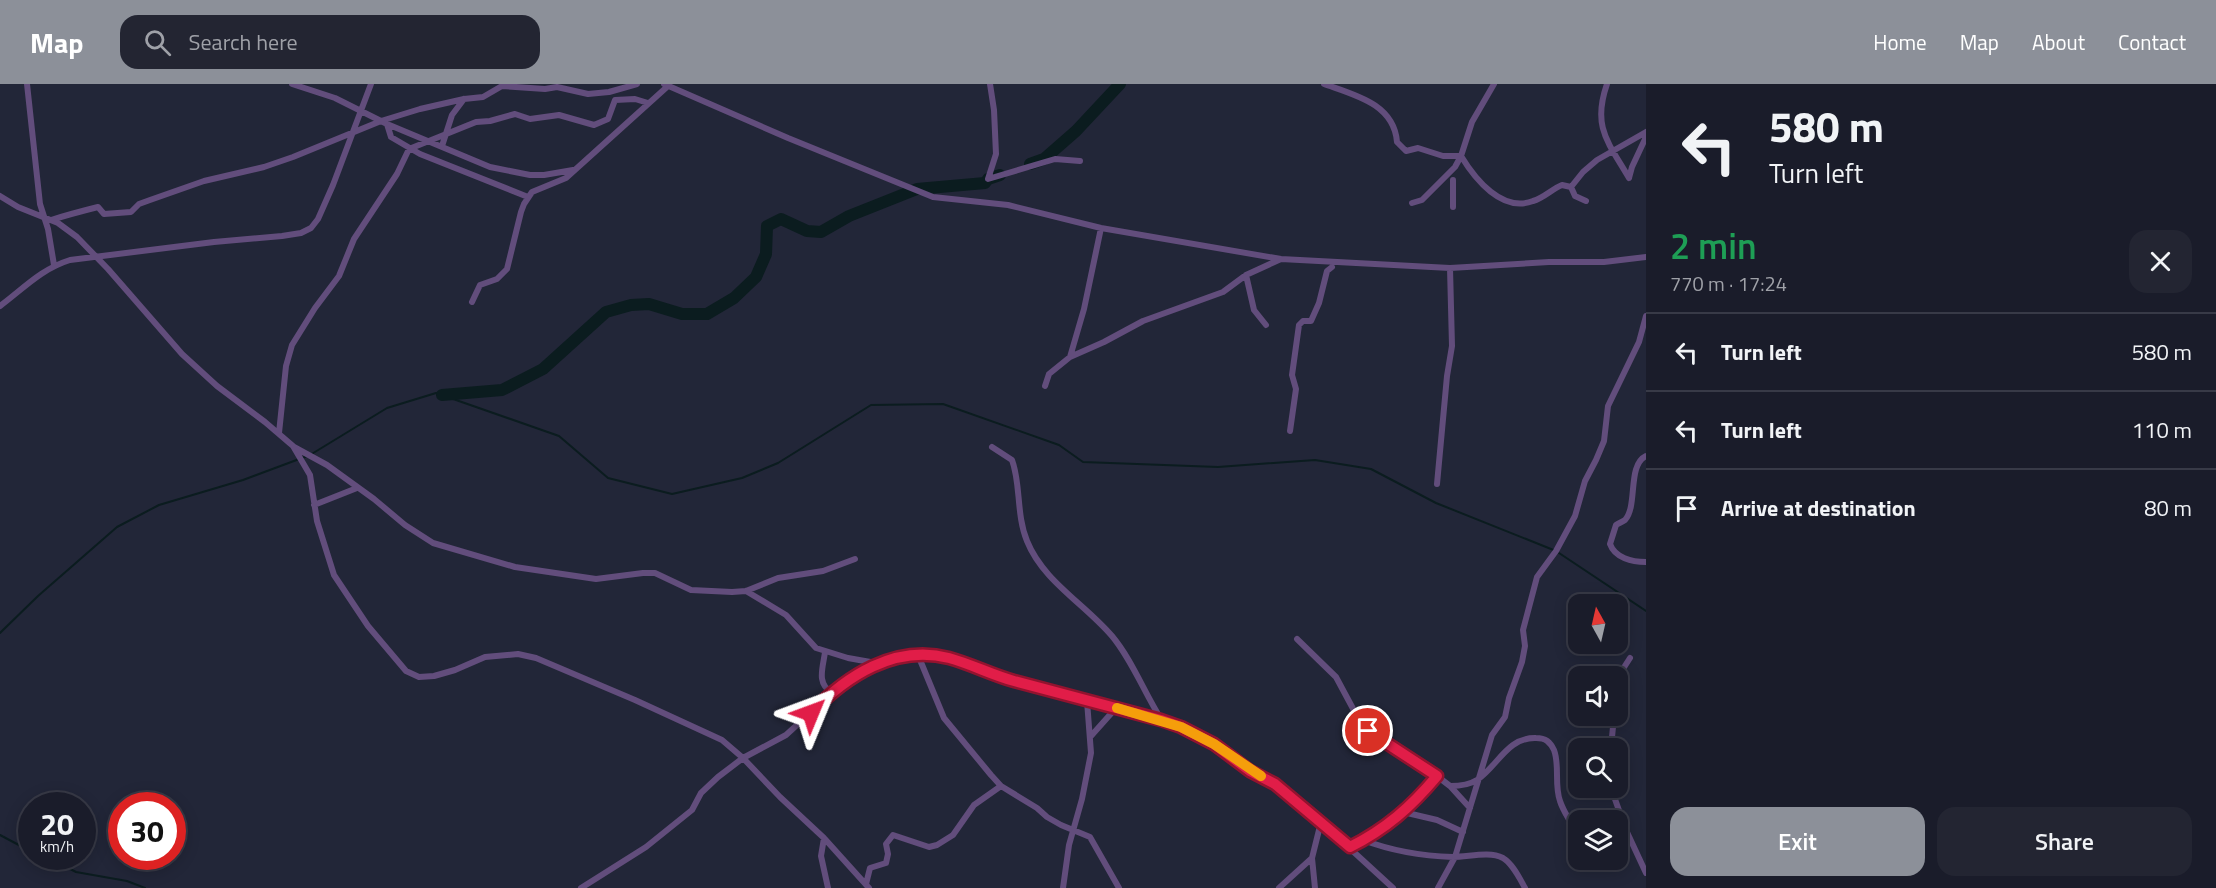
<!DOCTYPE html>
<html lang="en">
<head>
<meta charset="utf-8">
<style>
	body { margin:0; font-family:"Titillium Web",sans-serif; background:#232532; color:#f1f3f6; height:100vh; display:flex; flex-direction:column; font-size:22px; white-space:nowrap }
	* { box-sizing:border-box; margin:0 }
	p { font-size:20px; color:#9fa1a8 }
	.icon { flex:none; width:33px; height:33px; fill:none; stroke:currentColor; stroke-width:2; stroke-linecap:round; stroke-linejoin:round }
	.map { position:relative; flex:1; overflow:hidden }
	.side { display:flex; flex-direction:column; background:#1a1c2a; width:570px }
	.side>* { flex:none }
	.banner { background:#1a1c2a; color:#f1f3f6; overflow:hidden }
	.needle { width:39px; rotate:352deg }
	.controls { position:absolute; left:1568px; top:510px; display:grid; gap:12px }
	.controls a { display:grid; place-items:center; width:60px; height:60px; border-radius:12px; background:#1a1c2a; box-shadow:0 3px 15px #0003,0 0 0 2px #383a47; font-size:30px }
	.speed { position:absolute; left:18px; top:708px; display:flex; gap:12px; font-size:30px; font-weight:700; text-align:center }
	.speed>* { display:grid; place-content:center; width:78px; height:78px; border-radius:50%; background:#1a1c2a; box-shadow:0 3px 15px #0003,0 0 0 2px #383a47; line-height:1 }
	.speed small { font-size:15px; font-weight:400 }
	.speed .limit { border:9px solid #d22; background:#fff; color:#111 }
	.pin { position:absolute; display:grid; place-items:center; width:51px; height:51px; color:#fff; margin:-26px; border:3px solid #fff; border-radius:50%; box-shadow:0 2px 6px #0007 }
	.me { position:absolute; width:66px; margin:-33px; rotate:46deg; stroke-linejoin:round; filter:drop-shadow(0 0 4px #0008) }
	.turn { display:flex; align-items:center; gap:21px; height:126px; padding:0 24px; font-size:27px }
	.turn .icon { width:78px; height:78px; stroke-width:2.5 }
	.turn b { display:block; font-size:42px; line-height:51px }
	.round { display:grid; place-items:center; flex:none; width:63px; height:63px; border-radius:18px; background:#232532 }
	.summary { display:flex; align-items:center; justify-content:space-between; height:102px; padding:0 24px }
	h1 { font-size:36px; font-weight:600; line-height:45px; color:#1e9e55 }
	.action { display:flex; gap:12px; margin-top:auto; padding:12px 24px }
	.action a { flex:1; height:69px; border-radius:18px; background:#8c9099; color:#fff; font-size:24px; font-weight:600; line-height:69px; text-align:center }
	.action a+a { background:#232532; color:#f1f3f6 }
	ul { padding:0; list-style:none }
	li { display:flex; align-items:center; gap:18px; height:78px; padding:0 24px; border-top:2px solid #383a47 }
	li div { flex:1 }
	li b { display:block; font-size:22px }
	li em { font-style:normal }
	header { display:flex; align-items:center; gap:36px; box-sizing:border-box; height:84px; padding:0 30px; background:#8c9099; color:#fff }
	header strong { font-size:28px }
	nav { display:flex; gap:33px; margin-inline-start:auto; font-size:21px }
	.search { width:420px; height:54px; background:#232532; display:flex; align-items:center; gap:15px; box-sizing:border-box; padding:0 21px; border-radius:18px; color:#9fa1a8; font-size:22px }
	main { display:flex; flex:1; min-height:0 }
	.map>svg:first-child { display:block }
</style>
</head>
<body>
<header>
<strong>Map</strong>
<div class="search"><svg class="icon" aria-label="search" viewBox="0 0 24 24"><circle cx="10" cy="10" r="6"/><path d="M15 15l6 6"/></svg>Search here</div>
<nav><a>Home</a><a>Map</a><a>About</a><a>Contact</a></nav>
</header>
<main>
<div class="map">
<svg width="1646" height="804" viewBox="0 0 1646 804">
	<rect width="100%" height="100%" fill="#222638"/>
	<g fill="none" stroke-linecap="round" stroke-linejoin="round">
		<path stroke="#0b1c1f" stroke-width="2" d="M0 549 38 512 117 443 159 421 243 396 310 371 387 324 436 309 559 352 608 394 672 410 742 394 778 379 871 321 943 320 1059 361 1083 378 1218 383 1315 376 1371 385 1436 419 1556 467 1646 527
			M0 751 32 768
			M45 772 76 788 127 797 145 804"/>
		<path stroke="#0b1c1f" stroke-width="12" d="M1030 80 1044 75 1076 47 1120 0
			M442 311 502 306 543 285 606 228 631 221 649 220 682 230H707L734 214 756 193 766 170 767 142 781 135 807 147 821 148 849 132 917 105 985 99 988 95 1000 91"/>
		<path stroke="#624d7c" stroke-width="6" d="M27 0 40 120 48 145 54 181
			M292 0 335 14 387 40 490 83 530 91H544L573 86
			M664 0 788 54 933 113 1008 121 1101 144 1281 175 1450 184 1549 178H1604L1646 173
			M990 0 994 26 996 70 988 95 1055 75 1080 77
			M1324 0C1355 11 1394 20 1397 58L1406 67 1418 64 1443 72H1461C1475 95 1502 129 1533 117 1544 114 1552 105 1562 101L1571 103 1575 112 1586 117
			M1607 0C1592 43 1608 58 1629 94
			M387 40 391 53 420 70 528 113
			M442 62 452 31 464 15
			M1629 94 1632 83 1646 53
			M1571 103 1583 88 1597 76 1646 48
			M0 112 18 123 58 139 77 153 108 185 182 270 217 302 265 338 293 362 310 391 317 437 334 491 368 542 406 587 419 593 434 592 455 586 485 573 518 570 536 574 635 616 722 656 743 674 780 713 824 754 869 804
			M1412 119 1422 116 1455 83 1461 72 1472 38 1494 0
			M1453 123V96
			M51 136C67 131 82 127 98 123L104 130 131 128 139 120 150 116 204 97 264 83 293 73 381 37 420 25 464 15 483 13 502 2 545 5 557 3 588 10 609 8 637 0
			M1246 191 1254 226 1266 241
			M472 218 480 201 497 195 507 185 521 128 524 120 532 108 566 94 668 2
			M0 222C23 205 41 185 70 176L214 158 282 152 301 149 311 144 318 135 333 101 371 0
			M1070 273 1084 225 1101 144
			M1045 302 1049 290 1070 273 1104 258 1143 237 1223 208 1246 191 1281 175
			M1290 347 1296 305 1292 291 1299 241 1303 237H1311L1319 219 1327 187 1332 183
			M279 349 286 282 292 261 315 224 339 192 354 155 397 90 409 65 476 38 490 37 515 30 530 35 559 31 594 41 608 35 615 16 635 15 648 19
			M294 363 327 381 374 415 405 441 433 459 515 483 596 495 643 489H655L691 506 732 508 746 507 778 494 823 487 855 475
			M992 363 1012 376C1021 400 1016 430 1027 457 1043 497 1085 520 1112 552 1132 576 1144 608 1161 635
			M1646 372C1627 381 1638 422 1625 436 1622 438 1619 439 1616 441L1610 460C1615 474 1632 478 1646 478
			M1437 400 1447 292 1452 262 1450 184
			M314 421 357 404
			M746 507 786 531 816 564 848 574 876 579
			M1297 555 1336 593 1358 634 1368 647 1437 692 1450 702 1470 724
			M825 568C823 584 816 599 832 609
			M918 571 944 634 991 691 1001 702 1037 724 1047 733 1061 741 1090 753 1119 804
			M1617 599 1621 588 1630 574
			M1091 652 1116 624
			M1611 664 1614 632
			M1450 702C1460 702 1469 701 1477 696 1498 682 1507 653 1536 654 1546 654 1550 658 1554 666 1560 682 1554 700 1560 717 1564 730 1574 741 1578 754
			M1611 704 1626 746 1646 789
			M1403 728 1437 736 1463 748
			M824 754 821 772 828 804
			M1363 756C1392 767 1422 772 1453 773 1469 773 1489 767 1503 774 1513 780 1520 795 1525 804
			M1350 763C1386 745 1411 722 1437 692
			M1312 774 1315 804
			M1582 776V778
			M866 800 870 784 886 779 888 770 886 760 893 751 929 763 937 761 953 751 974 721 1001 702
			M581 804 646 763 692 726 701 709 718 693 743 674 786 651 832 609 876 579 918 571 948 574 997 592 1161 636 1181 643 1214 660 1250 687 1275 700 1321 738 1393 804
			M1063 804 1069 761 1082 715 1091 669 1087 617
			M1279 804 1312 774 1321 738
			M1438 804 1455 773 1492 651 1505 633 1509 614 1522 578 1525 562 1523 546 1537 493 1556 467 1575 432 1585 397 1596 376 1604 357 1608 322 1639 258 1646 232"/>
	</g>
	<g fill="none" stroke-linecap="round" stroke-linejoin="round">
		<g stroke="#92132f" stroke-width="15">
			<path id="route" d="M811 629C846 592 895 560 949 574 971 580 992 591 1014 597 1063 610 1112 623 1161 636L1181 643 1214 660 1250 687 1275 700 1350 763C1386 745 1411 723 1437 692L1368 647"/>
		</g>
		<use href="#route" stroke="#e11d48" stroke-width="10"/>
		<path stroke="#f59e0b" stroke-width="10" d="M1117 624 1181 643 1214 660 1261 692"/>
	</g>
</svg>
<div class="controls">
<a><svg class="needle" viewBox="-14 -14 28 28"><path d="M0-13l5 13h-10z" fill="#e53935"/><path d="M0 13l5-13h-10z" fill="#9fa1a8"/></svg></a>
<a><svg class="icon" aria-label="sound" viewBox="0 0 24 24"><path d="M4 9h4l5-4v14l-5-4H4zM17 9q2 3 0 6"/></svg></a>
<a><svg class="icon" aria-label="search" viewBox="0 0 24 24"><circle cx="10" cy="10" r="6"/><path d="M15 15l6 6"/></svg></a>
<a><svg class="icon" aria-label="layers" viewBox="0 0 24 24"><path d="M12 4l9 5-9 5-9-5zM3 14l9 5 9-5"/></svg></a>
</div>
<div class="speed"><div>20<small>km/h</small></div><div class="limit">30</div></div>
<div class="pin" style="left:1368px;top:647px;background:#d93025"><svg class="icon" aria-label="arrive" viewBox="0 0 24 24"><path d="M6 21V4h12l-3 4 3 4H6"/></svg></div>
<svg class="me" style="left:811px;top:629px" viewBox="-20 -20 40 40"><path d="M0-17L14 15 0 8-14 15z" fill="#e11d48" stroke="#fff" stroke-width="4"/></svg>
</div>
<section class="side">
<div class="banner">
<div class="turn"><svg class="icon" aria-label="left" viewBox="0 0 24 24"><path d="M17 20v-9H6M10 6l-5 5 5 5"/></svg><div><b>580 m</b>Turn left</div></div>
</div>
<div class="summary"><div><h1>2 min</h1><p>770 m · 17:24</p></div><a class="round"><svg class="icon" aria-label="close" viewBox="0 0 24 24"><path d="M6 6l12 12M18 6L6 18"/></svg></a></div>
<ul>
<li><svg class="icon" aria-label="left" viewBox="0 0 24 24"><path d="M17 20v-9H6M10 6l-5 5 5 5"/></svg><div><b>Turn left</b></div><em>580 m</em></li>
<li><svg class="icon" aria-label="left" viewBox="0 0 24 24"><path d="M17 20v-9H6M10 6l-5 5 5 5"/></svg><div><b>Turn left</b></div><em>110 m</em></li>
<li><svg class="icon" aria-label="arrive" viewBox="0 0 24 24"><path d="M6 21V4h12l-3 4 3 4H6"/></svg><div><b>Arrive at destination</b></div><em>80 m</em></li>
</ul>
<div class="action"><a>Exit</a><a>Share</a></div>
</section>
</main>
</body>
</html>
